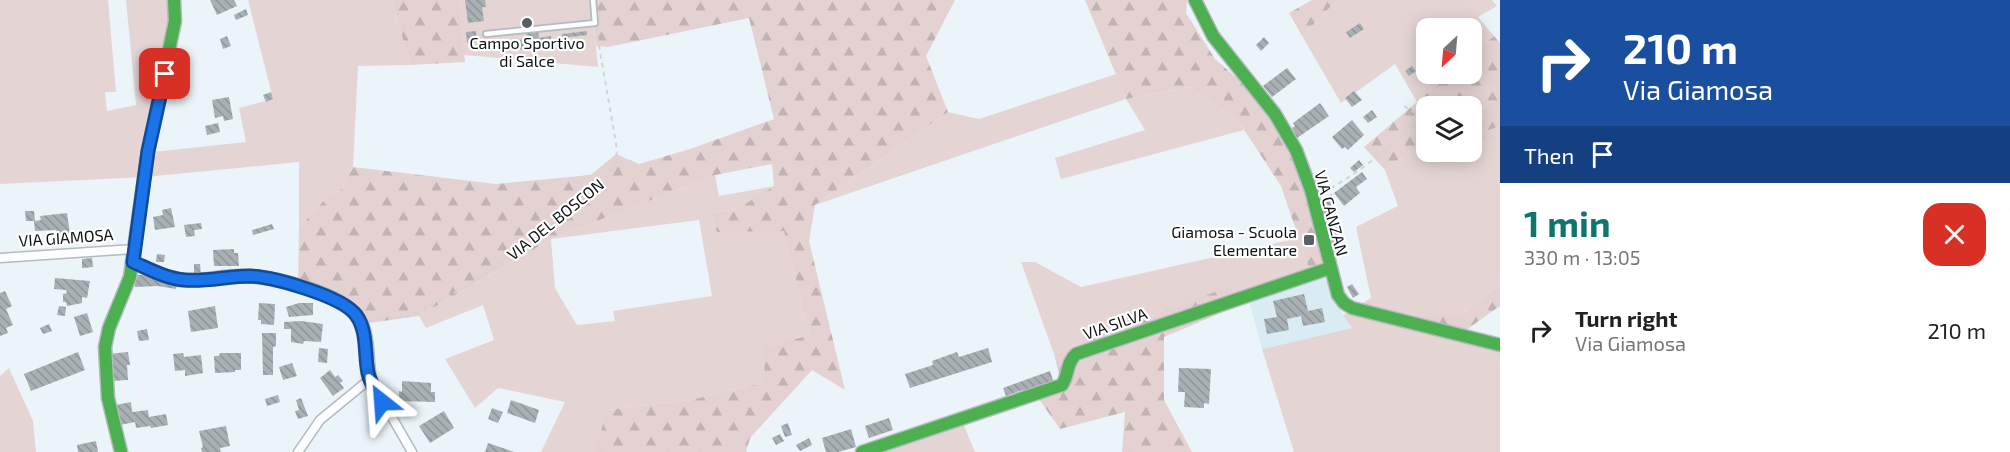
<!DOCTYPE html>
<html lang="en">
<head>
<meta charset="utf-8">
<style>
	body { margin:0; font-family:"Exo 2",sans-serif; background:#f2f2f2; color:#222; height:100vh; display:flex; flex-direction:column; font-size:22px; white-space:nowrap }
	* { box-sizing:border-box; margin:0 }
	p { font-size:20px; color:#767676 }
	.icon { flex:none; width:33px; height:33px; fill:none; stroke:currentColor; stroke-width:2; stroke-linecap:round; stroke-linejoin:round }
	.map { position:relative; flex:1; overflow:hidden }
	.side { display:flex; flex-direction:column; background:#fff; width:510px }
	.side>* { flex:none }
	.banner { background:#1a4fa0; color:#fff; overflow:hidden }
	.needle { width:39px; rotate:206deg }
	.controls { position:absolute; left:1416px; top:18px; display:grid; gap:12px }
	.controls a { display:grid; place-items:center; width:66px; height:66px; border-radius:12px; background:#fff; box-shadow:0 3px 15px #0003; font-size:30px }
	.pin { position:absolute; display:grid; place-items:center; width:51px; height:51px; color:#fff; margin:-26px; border-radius:12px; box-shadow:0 3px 9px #0006 }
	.me { position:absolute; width:66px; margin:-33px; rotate:332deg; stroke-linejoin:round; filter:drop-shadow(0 0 4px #0008) }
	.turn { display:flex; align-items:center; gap:21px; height:126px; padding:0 24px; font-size:27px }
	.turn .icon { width:78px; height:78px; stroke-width:2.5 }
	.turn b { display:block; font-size:42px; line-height:51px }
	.then { display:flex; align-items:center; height:57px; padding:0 24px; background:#0003; gap:12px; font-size:22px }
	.round { display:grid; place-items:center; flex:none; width:63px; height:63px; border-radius:18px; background:#f2f2f2 }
	.summary { display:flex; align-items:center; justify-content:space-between; height:102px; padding:0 24px }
	h1 { font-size:36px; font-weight:700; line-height:45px; color:#0f766e }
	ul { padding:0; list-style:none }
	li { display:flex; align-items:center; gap:18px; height:90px; padding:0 24px }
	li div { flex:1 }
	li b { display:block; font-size:22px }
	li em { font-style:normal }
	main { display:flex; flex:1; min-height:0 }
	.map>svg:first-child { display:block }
</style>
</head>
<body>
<main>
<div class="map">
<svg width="1500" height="452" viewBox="0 0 1500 452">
	<defs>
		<pattern id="forest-firs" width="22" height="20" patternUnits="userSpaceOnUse" patternTransform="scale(1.5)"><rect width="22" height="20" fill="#e3d2d1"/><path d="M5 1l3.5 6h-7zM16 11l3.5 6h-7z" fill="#c1b3b3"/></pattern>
		<pattern id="building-back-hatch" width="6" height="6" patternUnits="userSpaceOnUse" patternTransform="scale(1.5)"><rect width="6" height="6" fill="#a8b0b4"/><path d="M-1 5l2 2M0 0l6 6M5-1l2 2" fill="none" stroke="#8f969a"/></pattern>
	</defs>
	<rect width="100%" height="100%" fill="#ebf4f9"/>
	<path fill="#d9ebf3" d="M1325 266 1343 315 1352 328 1262 349 1247 293Z"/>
	<path fill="#e4d5d4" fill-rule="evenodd" d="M0 0H108L116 92H105L107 111 136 105 126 0H170L172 16 144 153 246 142 239 108 273 99 248 0H392L410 65 358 66 353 167 341 190 329 195 299 228V162L145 177 0 184Z
		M459 0H591L598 67 464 55Z
		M1337 0H1492L1497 6 1478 17 1494 36 1472 55V28H1426V74H1450L1417 102 1395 64 1341 103 1302 36Z
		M1116 74 1126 99 1189 87 1237 119 1244 130 1061 179 1055 158 1145 130 1126 99 815 205 948 112 979 119Z
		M1500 126V285L1461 314H1427L1424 323 1500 342V452H1294L1262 349 1352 328 1343 315 1371 298 1356 227 1398 206 1385 170 1426 138V152H1472V128L1489 130Z
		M715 175 719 196 775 186 737 209 711 213 717 231 784 230 810 335 765 382 691 400 606 410 597 452H541L565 402 498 388 475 408 445 359 494 340 483 305 426 328 419 316 551 239ZM699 220 712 296 613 311 615 321 577 325 555 288 551 239Z
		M1299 238 1310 271 1234 296 1233 286 1054 354 1021 262H1035L1081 287Z
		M9 368 33 421 36 452H0V376Z
		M962 421 975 452H878Z"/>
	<path fill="url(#forest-firs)" d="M392 0H459L465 62 410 65Z
		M591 0H955L926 56 948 112 815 205 809 241 845 390 812 370 750 438 746 452H597V449L606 410 691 400 765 382 764 348 810 335 784 231 717 232 711 213 737 209 774 186 772 164 715 175 551 239 419 316 362 324 356 311 298 289 299 228 329 195 341 190 353 167 496 184 591 175 616 154 639 164 690 149 774 119 749 18 608 47 596 46Z
		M1085 0H1187L1186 13 1215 59 1246 86 1281 133 1305 190 1325 266 1310 271 1281 186 1237 119 1189 87 1126 99Z
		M1312 0H1337L1302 36 1289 13Z
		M1494 36 1500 43V126L1489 130 1472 128V106H1426V138L1385 170 1364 147 1450 74H1472V55Z
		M1233 285 1235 307 1164 337V400L1192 452H1122L1125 412 1060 429 1036 395 1061 383 1054 354Z
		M1500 285V306L1463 332 1424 323 1427 314H1461Z"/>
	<path fill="url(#building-back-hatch)" d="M210 0H234L237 6 217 15Z
		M465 0H485L486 7H482L484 21 468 23Z
		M246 9 248 15 236 20 234 15Z
		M1360 23 1364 29 1350 38 1346 32Z
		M476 31 477 42 467 43 466 32Z
		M587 31V35L562 38V34Z
		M538 32 539 38 551 36 552 46 517 50 516 40 527 39 526 33Z
		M227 36 231 46 223 49 220 39Z
		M1264 37 1269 43 1261 51 1256 45Z
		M1412 66 1416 71 1409 76 1405 71Z
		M1287 68 1296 79 1272 97 1263 86Z
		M1354 91 1362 100 1352 107 1345 98Z
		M271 92 273 99 266 102 263 95Z
		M229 97 233 119 224 121 223 116 215 118 212 100Z
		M1320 103 1329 116 1297 138 1292 128 1295 126 1293 123Z
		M1372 110 1377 117 1368 123 1363 117Z
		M1352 120 1364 135 1348 150 1345 147 1342 149 1332 137Z
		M218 123 220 132 207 135 205 126Z
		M1359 160 1363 165 1354 172 1350 168Z
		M1362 172 1367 179 1356 187 1360 193 1344 206 1334 193Z
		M1332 194 1342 245 1329 247 1321 199Z
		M171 208 175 227 155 230 153 217 163 215 162 210Z
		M25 211H34L35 221 41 220 40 216 67 213 70 234 57 235 56 230 35 231 34 221H26Z
		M201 223 202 229 194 230 195 236 186 237 184 225Z
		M272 224 274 229 253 235 252 230Z
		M234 249V253H238L239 266H214L213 250Z
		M157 254 165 255 164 262H156Z
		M92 258 93 267 82 268V259Z
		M194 264H200L201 275H194Z
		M134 275H150L178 281 176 289 158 286 135 287Z
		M55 278 90 281 87 298 82 297V303L67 306 66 302H63V294L67 293 66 290 54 289Z
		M1352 284 1359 294 1353 298 1347 287Z
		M5 291 12 306 6 309 13 325 6 328 8 333 0 336V293Z
		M1304 294 1308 311 1322 308 1325 322 1303 326 1301 316 1287 319 1289 330 1267 334 1264 319 1277 317 1273 301Z
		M259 303 275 304 274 325 261 324V320H258Z
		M299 303H313V315L289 317 286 307Z
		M59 306 66 307 65 316 57 315Z
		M215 306 218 328 191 332 188 311Z
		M87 313 93 332 80 336 74 317Z
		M301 321 323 324 321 342 304 341 303 344 291 342V329H284V322Z
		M49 324 52 331 43 334 40 328Z
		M147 329 149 340 139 341 137 331Z
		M262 333H276V346L273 347V375H263Z
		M319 348 328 349 327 363 318 362Z
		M988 348 992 362 910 388 905 374 933 365 932 361 957 352 959 357Z
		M78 352 85 370 31 391 24 374Z
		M128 352 130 365H127L128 380 112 381 109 354Z
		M183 353 184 357 201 355 203 373 185 376V370L175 371 173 354Z
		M220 353H241V370H235V372L215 373 214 356H219Z
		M292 363 297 376 283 380 279 367Z
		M1179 368 1211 369 1209 404 1204 403V408L1184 407 1185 392H1178Z
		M330 370 335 377 338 375 343 381 340 383 344 388 333 396 320 378Z
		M1050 371 1054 383 1024 394 1022 390 1006 396 1003 388Z
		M402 381 431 383V392H435V402L399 401V391L402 392Z
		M278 395 280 402 267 406 265 399Z
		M301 398 308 416 298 419 295 411 299 410 296 400Z
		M511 400 539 410 535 423 507 413Z
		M131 402 132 412 148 410 149 417 166 414 168 425 151 428 150 426 136 428 135 422 120 425 116 405Z
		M492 408 503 412 498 423 488 419Z
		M444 411 454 428 430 443 419 426Z
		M889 418 893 430 869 438 865 426Z
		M788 423 792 435 785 437 781 426Z
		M226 426 230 446 220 448 221 452H202L201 448 203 447 199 431Z
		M851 429 856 447 838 452H826L822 438Z
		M780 434 784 441 776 445 772 438Z
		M809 438 812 445 800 451 796 445Z
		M96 441 98 452H78L77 445Z
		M488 443 514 452H485Z"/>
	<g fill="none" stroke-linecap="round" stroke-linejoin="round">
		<g stroke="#b4bbbf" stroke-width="8">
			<path id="lane" d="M486 34 595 23 593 0"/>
		</g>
		<g stroke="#b4bbbf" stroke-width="11">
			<path id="street" d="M0 258 134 249
				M298 452 320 420 370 379 412 452"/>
		</g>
		<g stroke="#b4bbbf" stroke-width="15">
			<path id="fast" d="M1195 0 1213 36 1275 114 1296 150 1311 190 1338 295 1344 303 1352 308 1500 345
				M133 262C148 269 164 277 181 280 202 282 224 275 245 276 275 277 338 292 357 316 370 333 366 360 370 379
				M121 452 108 398 105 347 109 328 130 277 148 151 175 21 174 0
				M862 452 1062 385C1069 375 1066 363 1076 354L1330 268"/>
		</g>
		<path stroke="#d1d4d5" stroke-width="2" stroke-dasharray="4.5 4.5" stroke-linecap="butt" d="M1404 106 1426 120
			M1472 137 1500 136
			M1323 193C1339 183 1355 174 1370 162 1385 150 1407 125 1426 122
			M370 320 410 316 473 283 543 232 604 180 617 162 616 143 596 29"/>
		<use href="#lane" stroke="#fcfdfe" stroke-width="4.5"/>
		<use href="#street" stroke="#fcfdfe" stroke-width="8"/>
		<use href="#fast" stroke="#4caf50" stroke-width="12"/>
	</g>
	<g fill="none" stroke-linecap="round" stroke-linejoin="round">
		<g stroke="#114b97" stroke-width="15">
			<path id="route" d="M165 74 148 151 133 262C149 269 167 279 185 280 206 282 228 276 250 276 273 277 342 296 356 315 368 331 364 355 368 373 370 383 377 393 382 402"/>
		</g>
		<use href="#route" stroke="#1a73e8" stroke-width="10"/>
	</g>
	<g fill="#596064" stroke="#fff" stroke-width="2">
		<circle cx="527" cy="23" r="6"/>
		<rect x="1303" y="234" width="12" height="12" rx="3"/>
	</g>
	<g text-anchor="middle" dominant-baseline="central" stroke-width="4.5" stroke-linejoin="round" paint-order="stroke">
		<g font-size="16" fill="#0b1114" stroke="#fff">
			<text x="527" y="42">Campo Sportivo<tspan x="527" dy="18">di Salce</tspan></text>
			<text x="1297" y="231" text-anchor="end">Giamosa - Scuola<tspan x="1297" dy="18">Elementare</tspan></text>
		</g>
		<g font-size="16" fill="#0b1114" stroke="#fff">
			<text transform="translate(1332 213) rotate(75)">VIA CANZAN</text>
			<text transform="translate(555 219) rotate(-39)">VIA DEL BOSCON</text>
			<text transform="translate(66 237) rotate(-4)">VIA GIAMOSA</text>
			<text transform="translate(1115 323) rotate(-19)">VIA SILVA</text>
		</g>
	</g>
</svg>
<div class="controls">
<a><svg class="needle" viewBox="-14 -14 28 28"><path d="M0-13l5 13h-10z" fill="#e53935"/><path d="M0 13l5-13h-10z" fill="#767676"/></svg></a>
<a><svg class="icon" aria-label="layers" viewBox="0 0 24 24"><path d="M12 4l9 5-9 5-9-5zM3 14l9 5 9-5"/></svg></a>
</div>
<div class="pin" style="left:165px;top:74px;background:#d93025"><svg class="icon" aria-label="arrive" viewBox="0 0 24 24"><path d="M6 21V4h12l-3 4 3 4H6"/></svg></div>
<svg class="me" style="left:382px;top:402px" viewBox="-20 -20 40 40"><path d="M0-17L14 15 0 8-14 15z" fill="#1a73e8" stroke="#fff" stroke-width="4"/></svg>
</div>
<section class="side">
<div class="banner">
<div class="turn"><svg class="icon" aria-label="right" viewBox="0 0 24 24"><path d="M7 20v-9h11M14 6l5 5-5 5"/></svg><div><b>210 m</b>Via Giamosa</div></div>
<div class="then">Then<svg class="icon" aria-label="arrive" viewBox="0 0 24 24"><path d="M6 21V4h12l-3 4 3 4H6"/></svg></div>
</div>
<div class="summary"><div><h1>1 min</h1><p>330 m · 13:05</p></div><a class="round" style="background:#d93025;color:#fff"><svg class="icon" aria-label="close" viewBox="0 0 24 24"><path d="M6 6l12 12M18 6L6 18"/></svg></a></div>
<ul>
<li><svg class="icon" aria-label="right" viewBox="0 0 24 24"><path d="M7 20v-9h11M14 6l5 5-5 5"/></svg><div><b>Turn right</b><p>Via Giamosa</p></div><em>210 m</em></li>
</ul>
</section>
</main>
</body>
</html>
